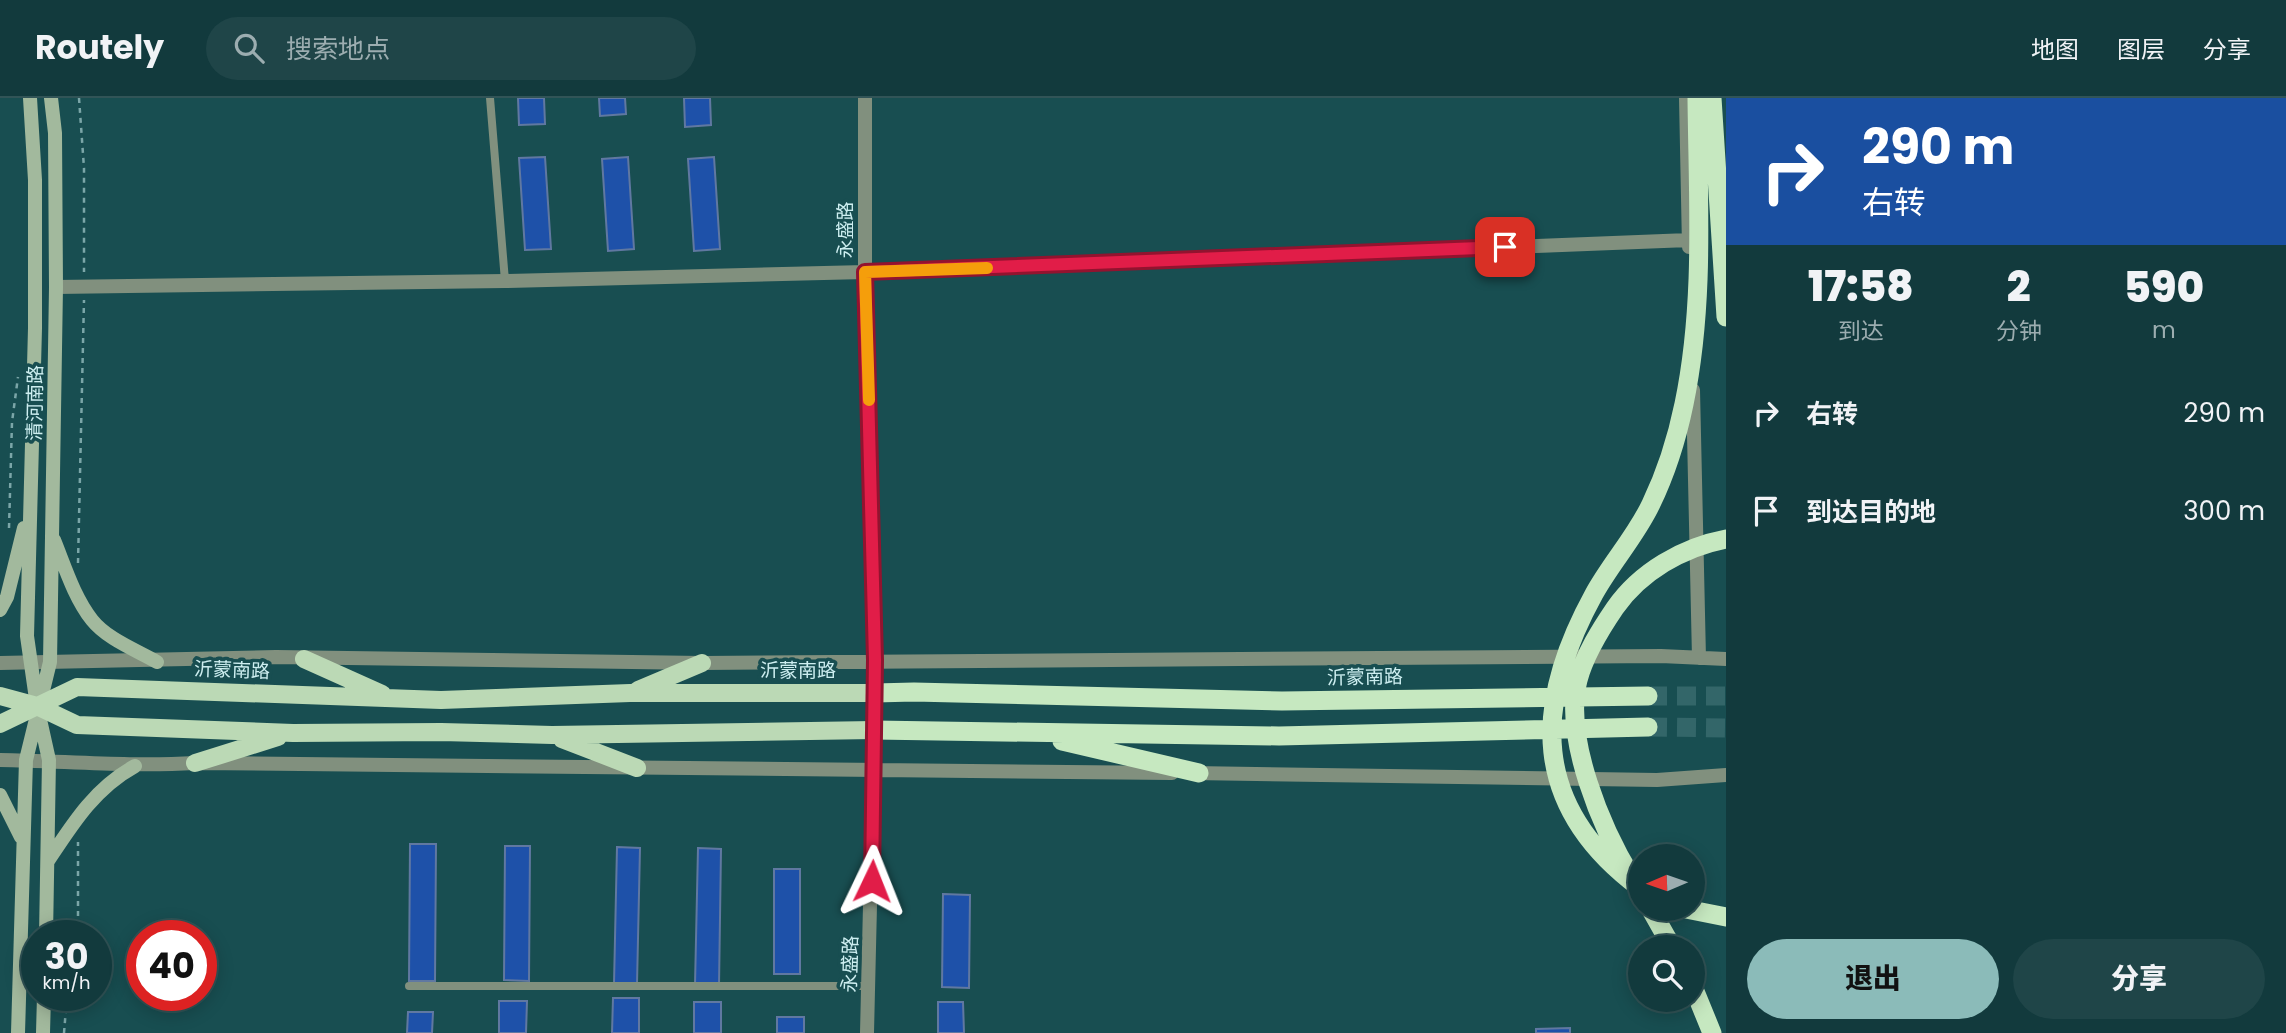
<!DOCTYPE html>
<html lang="zh">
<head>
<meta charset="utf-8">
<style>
	body { margin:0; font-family:Poppins,"Noto Sans SC",sans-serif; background:#1f4548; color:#f1f3f6; height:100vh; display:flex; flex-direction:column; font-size:26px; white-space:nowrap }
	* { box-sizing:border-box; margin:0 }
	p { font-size:23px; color:#9cadb0 }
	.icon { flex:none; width:38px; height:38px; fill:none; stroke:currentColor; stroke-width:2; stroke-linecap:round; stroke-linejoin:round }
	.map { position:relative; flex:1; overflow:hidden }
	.drawer { display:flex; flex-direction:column; background:#123a3d; width:560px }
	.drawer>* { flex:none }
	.top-card { background:#1a4fa0; color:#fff; overflow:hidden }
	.needle { width:46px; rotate:268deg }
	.fabs { position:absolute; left:1628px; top:746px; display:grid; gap:14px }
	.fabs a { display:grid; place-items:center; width:77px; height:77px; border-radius:50%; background:#123a3d; box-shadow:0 4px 18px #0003,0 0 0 2px #315457; font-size:35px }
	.speed { position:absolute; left:21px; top:822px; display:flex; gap:14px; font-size:35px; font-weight:700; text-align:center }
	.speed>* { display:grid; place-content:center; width:91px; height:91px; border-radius:50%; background:#123a3d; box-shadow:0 4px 18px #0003,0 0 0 2px #315457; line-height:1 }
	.speed small { font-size:18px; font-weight:400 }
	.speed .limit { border:10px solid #d22; background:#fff; color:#111 }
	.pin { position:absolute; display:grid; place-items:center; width:60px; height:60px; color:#fff; margin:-30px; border-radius:14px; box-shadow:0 4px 10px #0006 }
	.me { position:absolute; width:77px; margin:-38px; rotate:2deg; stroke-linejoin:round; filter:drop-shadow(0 0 5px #0008) }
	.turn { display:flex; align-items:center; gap:24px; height:147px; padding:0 21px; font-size:32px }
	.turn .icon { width:91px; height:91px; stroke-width:2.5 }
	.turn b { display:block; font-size:49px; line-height:60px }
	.eta { display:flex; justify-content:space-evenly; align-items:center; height:119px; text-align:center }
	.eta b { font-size:42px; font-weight:800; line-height:49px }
	.primary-button { display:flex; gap:14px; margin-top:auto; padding:14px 21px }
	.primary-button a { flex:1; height:80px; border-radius:42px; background:#8bbbb9; color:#111; font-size:28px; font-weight:800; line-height:80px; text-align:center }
	.primary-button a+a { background:#1f4548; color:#f1f3f6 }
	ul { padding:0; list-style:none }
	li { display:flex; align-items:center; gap:21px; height:98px; padding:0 21px }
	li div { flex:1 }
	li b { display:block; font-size:26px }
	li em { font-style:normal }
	header { display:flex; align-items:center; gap:42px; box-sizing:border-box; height:98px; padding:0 35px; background:#123a3d; border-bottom:2px solid #315457 }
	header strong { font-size:33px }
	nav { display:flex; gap:38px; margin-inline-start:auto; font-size:24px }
	.search { width:490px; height:63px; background:#1f4548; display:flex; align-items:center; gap:18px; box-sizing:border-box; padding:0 24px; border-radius:38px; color:#9cadb0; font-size:26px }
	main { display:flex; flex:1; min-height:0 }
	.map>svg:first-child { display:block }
</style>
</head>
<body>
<header>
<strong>Routely</strong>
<div class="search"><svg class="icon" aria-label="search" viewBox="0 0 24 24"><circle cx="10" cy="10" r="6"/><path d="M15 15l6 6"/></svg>搜索地点</div>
<nav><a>地图</a><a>图层</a><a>分享</a></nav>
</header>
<main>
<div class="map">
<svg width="1726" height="935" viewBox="0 0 1726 935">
	<rect width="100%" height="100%" fill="#184e51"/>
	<path fill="#1e51a9" stroke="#6078a1" stroke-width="2" d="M518 0H544L545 26 519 27Z
		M599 0H625L626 16 600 18Z
		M684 0H710L711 27 685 29Z
		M545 59 551 151 525 152 519 60Z
		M628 59 634 151 608 153 602 61Z
		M714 59 720 151 694 153 688 61Z
		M410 746H436L435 883H409Z
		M505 748H530L529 883 504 882Z
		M617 749 640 750 637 886H614Z
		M698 750 721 751 719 888 695 887Z
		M774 771H800V876H774Z
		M943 796 970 797 969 890 942 889Z
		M613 900H639V935H612Z
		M499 903H527L526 935H499Z
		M694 904H721V935H694Z
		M938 904H963L964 935H938Z
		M408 914H433L432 935H407Z
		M777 919H804V935H777Z
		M1570 930V935H1536V931Z"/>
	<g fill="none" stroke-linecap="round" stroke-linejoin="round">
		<path stroke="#336669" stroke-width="19" stroke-dasharray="19 10" stroke-linecap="butt" d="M1648 598H1726
			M1648 629 1726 630"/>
		<path stroke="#7ba6a8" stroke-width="2.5" stroke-dasharray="5 5" stroke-linecap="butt" d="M79 0 84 70V174
			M9 430 12 324 18 279
			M78 465 84 202
			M78 838V744
			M64 935 67 898"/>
		<path stroke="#81907e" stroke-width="8" d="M490 0 505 183
			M409 888H869"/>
		<path stroke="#81907e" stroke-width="14" d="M865 0V174L875 595 867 935
			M1686 0 1689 149
			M56 189 505 183 865 174 1689 142
			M1693 292 1699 560
			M0 565 276 559 702 565 1661 558 1726 561
			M0 662C65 663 129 669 195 665L1172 675
			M1192 675 1657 682 1726 677"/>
		<path stroke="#a2b99d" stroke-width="14" d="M30 0 35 82V230L27 538 37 608 49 662 46 838
			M54 442C65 469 74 499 92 522 107 541 136 552 157 564
			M0 512 7 499 24 430
			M0 697 21 739
			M48 763C73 725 95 690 135 668
			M18 935 26 662 50 564 56 189 55 35 51 0
			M43 935 44 898"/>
		<path stroke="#bbd9b5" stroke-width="18" d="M304 561 382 596
			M638 592 702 565
			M0 598 37 608 77 627 293 635 441 634 552 637 874 632
			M0 626 77 589 441 602 630 595H875
			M562 641 637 670
			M195 665 278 639"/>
		<path stroke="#c6e8c0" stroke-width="19" d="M1712 0 1726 219
			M875 595 914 594 1282 603 1648 598
			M874 632 1279 638 1648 629
			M1062 643 1199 675
			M1632 780C1602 731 1563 640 1578 582 1585 556 1600 532 1615 510 1640 474 1683 449 1726 441
			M1640 790C1530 708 1533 607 1594 496 1611 465 1636 438 1651 406 1666 375 1677 340 1684 306 1705 205 1698 102 1697 0
			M1650 810 1672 849
			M1681 810 1726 819
			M1692 886 1712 935"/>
	</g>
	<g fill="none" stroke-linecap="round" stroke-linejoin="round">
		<g stroke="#92132f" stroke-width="18">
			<path id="route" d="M872 783 875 562 865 174 1505 149"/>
		</g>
		<use href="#route" stroke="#e11d48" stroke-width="12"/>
		<path stroke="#f59e0b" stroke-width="12" d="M869 302 865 174 987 170"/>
	</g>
	<g text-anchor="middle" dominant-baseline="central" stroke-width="7" stroke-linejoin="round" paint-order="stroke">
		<g font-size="19" fill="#cdeef0" stroke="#184e51">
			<text transform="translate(845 132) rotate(-90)">永盛路</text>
			<text transform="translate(35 305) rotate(-89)">清河南路</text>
			<text transform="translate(232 572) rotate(2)">沂蒙南路</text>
			<text x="798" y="572">沂蒙南路</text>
			<text transform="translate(1365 579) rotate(-1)">沂蒙南路</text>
			<text transform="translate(850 866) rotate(-88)">永盛路</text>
		</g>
	</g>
</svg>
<div class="fabs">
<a><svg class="needle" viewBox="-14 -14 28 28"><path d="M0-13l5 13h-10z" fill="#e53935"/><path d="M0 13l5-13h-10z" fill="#9cadb0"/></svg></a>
<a><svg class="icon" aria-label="search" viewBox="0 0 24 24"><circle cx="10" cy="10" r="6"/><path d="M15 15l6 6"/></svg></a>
</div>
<div class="speed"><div>30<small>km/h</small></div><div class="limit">40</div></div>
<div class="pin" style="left:1505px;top:149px;background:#d93025"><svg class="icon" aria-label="arrive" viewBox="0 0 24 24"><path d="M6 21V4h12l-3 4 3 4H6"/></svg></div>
<svg class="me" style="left:872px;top:783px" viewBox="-20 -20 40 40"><path d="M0-17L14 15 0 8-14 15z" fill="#e11d48" stroke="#fff" stroke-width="4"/></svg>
</div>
<section class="drawer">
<div class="top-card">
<div class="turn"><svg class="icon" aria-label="right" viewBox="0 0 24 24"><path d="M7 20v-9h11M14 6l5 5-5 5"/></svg><div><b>290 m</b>右转</div></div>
</div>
<div class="eta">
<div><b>17:58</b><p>到达</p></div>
<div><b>2</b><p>分钟</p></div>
<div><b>590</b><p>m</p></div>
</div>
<ul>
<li><svg class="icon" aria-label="right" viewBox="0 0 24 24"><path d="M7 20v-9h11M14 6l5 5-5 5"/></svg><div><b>右转</b></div><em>290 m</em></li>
<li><svg class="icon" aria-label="arrive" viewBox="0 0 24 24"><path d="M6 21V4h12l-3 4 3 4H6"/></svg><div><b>到达目的地</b></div><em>300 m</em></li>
</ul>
<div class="primary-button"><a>退出</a><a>分享</a></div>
</section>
</main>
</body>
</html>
